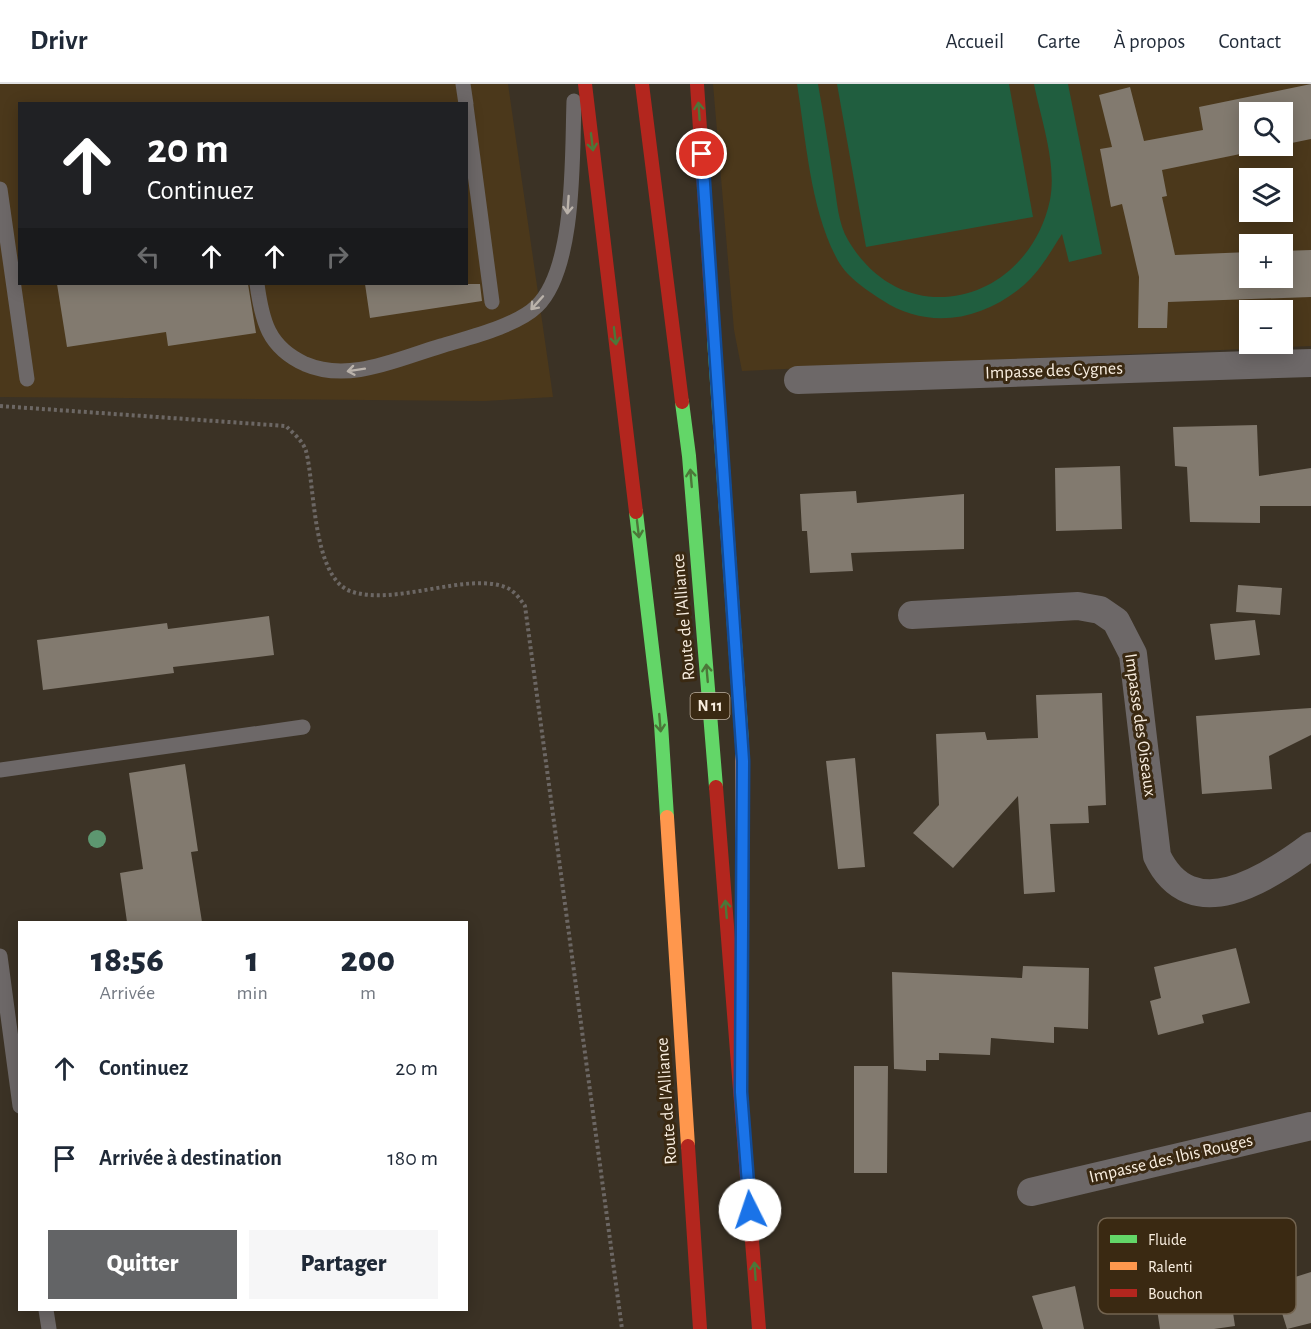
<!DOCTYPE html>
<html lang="fr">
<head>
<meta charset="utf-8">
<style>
	body { margin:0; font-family:"Alegreya Sans",sans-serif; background:#f6f6f7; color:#1f2937; height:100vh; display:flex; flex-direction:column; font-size:22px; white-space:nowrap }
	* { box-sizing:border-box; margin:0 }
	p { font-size:20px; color:#747a83 }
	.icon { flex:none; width:33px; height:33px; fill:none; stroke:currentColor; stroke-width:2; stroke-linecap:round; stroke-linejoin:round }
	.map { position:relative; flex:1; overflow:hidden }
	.panel { position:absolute; left:18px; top:837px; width:450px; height:390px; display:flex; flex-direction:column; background:#fff; border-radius:0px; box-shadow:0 3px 15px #0003 }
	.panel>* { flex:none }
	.guide { position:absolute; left:18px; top:18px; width:450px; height:183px; border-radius:0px; box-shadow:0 3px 15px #0003; background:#202124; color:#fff; overflow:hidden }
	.fabs { position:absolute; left:1239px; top:18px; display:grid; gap:12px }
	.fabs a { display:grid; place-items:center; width:54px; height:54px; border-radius:0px; background:#fff; box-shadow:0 3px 15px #0003; font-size:30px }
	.pin { position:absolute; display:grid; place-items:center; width:51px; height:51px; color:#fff; margin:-26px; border:3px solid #fff; border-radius:50%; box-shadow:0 2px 6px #0007 }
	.me { position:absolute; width:66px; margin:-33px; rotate:356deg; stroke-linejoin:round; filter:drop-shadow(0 0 4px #0008) }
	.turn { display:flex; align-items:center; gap:21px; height:126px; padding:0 30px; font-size:27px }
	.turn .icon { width:78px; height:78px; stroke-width:2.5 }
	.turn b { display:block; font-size:42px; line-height:51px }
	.lanes { display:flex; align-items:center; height:57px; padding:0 30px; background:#0003; justify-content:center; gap:30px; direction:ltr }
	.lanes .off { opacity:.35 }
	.eta { display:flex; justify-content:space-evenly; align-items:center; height:102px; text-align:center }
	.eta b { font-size:36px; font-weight:800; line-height:42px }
	.cta { display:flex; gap:12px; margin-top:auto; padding:12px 30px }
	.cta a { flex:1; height:69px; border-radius:0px; background:#636466; color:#fff; font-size:24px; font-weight:800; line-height:69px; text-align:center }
	.cta a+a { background:#f6f6f7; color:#1f2937 }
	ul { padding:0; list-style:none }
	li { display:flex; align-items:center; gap:18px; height:90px; padding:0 30px }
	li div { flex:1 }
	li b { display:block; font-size:22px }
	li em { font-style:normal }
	header { display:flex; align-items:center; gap:36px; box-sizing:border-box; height:84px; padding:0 30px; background:#fff; border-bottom:2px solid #e0e1e3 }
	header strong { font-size:28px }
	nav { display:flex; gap:33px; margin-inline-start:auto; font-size:21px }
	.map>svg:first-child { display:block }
</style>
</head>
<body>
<header>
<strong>Drivr</strong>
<nav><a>Accueil</a><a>Carte</a><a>À propos</a><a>Contact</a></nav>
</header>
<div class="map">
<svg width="1311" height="1245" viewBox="0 0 1311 1245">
	<rect width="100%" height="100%" fill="#3b3225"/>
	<path fill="#4b381b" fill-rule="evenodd" d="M0 0H508L553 313 484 317 0 313ZM20 20H466V200H20Z
		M713 0H1311V262L742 287 734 246ZM1250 28H1282V62H1250ZM1250 94H1282V128H1250ZM1250 160H1282V194H1250ZM1250 226H1282V260H1250Z"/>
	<path fill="#205e3f" d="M797 0H818C824 33 829 66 834 99 837 117 838 139 848 156 904 252 1028 219 1050 116 1057 79 1041 36 1034 0H1068L1102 170 1069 178 1062 150C1051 167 1040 187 1024 201 983 236 929 247 882 216 865 205 845 192 836 173 810 123 806 55 797 0Z
		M837 0H1009L1033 133 866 163Z"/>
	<path fill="#827a6f" d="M1311 0V55L1282 61V28H1250V62H1279L1162 86 1167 112 1162 113 1175 171 1250 168V194H1282V167L1311 166V213L1168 218 1167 244H1138L1139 193 1122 120 1111 123 1100 65 1112 63 1099 11 1130 3 1144 57 1203 46 1199 23Z
		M57 200H248L256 249 168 262 166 248 67 263Z
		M365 200H480L482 217 370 234Z
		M1257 341 1259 392 1311 384V422H1260V439L1190 438 1187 383 1175 382 1173 343Z
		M1120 382 1122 445 1056 447 1055 384Z
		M856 407 857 419 964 410V465L851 469 853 487 810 489 807 447H802L800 410Z
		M1238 501 1282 504 1280 531 1236 528Z
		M269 532 274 571 173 583 174 589 43 606 37 556 167 539 168 545Z
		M1255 536 1260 571 1215 576 1210 540Z
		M1102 609 1106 721 1088 722 1089 739 1050 740 1055 808 1024 810 1018 712 953 784 913 749 939 721 936 650 985 648 987 656 1038 654 1036 611Z
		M1311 624V651L1269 672 1272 705 1202 710 1196 632Z
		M855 674 865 783 838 785 826 677Z
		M185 680 198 767 191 768 202 838H127L120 789 143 785 129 689Z
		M1236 864 1250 919 1202 931 1204 939 1158 951 1150 917 1161 914 1154 883Z
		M1023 882 1089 884 1088 945 1054 943V959L991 954 990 971 939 969V976H926V987L894 985 892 888 1022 894Z
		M854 982H888L887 1089H854Z
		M1227 1188 1235 1242 1214 1245H1160L1153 1199Z
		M1311 1188V1239L1287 1245 1273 1200Z
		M1075 1202 1084 1245H1043L1032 1212Z"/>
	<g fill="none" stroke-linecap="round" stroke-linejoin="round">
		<path stroke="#6c6764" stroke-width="4" stroke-dasharray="3 3" stroke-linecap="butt" d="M0 322 286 342C293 349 303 357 306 367 315 401 312 492 350 507 394 523 465 488 505 503 514 506 520 515 525 522L622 1245"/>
		<path stroke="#6d6868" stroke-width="15" d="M463 0 466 20
			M466 22 492 218
			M0 105 27 295
			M257 200C262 237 268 263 305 280 349 299 397 275 441 262 467 254 517 242 537 222 576 184 572 70 574 17
			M0 686 303 643
			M0 872 20 1022
			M46 1226 49 1245"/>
		<path stroke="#6d6868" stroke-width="28" d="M798 296 1311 279
			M912 531 1078 522 1100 526 1116 537 1133 570 1157 772C1191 844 1267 795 1311 762
			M1031 1108 1311 1042"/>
		<path stroke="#63d668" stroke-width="14" d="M714 255 742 659
			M682 318 689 372 716 703
			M636 428 661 640 667 733"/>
		<path stroke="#ff974d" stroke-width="14" d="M742 659V784
			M667 733 688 1062"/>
		<path stroke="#b3261e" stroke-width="14" d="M585 0 636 428
			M642 0 682 318
			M697 0 714 255
			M716 703 759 1245
			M688 1062 700 1245"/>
	</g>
	<circle fill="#5d9770" cx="97" cy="755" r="9"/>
	<defs><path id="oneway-shaft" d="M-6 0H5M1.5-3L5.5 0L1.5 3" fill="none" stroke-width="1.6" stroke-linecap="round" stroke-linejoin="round" transform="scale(1.5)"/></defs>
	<g stroke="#4c7739">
		<use href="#oneway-shaft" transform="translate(699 27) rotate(-94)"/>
		<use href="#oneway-shaft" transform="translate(592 58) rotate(83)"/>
		<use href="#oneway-shaft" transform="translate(615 252) rotate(83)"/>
		<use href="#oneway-shaft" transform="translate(691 394) rotate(-95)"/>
		<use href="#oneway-shaft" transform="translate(638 445) rotate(83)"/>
		<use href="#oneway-shaft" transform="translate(707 589) rotate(-95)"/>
		<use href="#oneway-shaft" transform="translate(660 639) rotate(85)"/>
		<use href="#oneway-shaft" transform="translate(726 825) rotate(-95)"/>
		<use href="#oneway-shaft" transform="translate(755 1187) rotate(-94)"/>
	</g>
	<g stroke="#bab2aa">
		<use href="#oneway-shaft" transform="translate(568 121) rotate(94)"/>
		<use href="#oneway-shaft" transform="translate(537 219) rotate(132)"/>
		<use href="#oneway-shaft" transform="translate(356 286) rotate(171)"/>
	</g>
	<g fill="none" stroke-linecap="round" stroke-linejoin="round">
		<g stroke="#114b97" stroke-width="15">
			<path id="route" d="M702 70 743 677 741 1008 750 1126"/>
		</g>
		<use href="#route" stroke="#1a73e8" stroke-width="10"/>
	</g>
	<g text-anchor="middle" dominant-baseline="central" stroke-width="6" stroke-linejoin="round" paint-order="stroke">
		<rect fill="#3a2912" stroke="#c0b3a2" stroke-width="1.5" x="690.5" y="609" width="39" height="26" rx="4.5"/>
		<g font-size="16" font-weight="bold" fill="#f9eee0">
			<text x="710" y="622">N 11</text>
		</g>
		<g font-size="18" fill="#f9eee0" stroke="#3a2912">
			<text transform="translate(1054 287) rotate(-2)">Impasse des Cygnes</text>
			<text transform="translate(684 533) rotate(-95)">Route de l'Alliance</text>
			<text transform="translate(1140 641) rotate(82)">Impasse des Oiseaux</text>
			<text transform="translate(667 1017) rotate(-94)">Route de l'Alliance</text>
			<text transform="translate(1171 1075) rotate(-13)">Impasse des Ibis Rouges</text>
		</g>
	</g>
	<rect x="1098" y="1134" width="198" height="96" rx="9" fill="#3a2912" stroke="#736450" stroke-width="1.5"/>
	<rect x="1110" y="1151" width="27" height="8" fill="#63d668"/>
	<rect x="1110" y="1178" width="27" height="8" fill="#ff974d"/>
	<rect x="1110" y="1205" width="27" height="8" fill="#b3261e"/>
	<g font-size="16" fill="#f9eee0">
		<text x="1148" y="1161">Fluide</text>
		<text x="1148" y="1188">Ralenti</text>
		<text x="1148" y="1215">Bouchon</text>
	</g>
</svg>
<div class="fabs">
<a><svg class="icon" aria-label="search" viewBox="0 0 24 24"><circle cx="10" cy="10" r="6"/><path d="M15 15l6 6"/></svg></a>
<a><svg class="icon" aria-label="layers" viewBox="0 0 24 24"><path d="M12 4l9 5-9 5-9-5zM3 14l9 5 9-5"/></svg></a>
<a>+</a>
<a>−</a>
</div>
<div class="pin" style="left:702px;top:70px;background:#d93025"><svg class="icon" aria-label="arrive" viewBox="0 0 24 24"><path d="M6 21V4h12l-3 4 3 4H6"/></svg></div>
<svg class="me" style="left:750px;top:1126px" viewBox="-20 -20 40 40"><circle r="19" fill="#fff"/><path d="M0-13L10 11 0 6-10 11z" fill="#1a73e8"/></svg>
<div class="guide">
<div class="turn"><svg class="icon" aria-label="ahead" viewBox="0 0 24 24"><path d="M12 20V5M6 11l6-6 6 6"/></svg><div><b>20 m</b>Continuez</div></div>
<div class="lanes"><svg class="icon off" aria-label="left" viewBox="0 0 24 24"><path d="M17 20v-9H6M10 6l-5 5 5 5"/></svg><svg class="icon" aria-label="ahead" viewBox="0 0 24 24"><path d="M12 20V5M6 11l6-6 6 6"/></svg><svg class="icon" aria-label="ahead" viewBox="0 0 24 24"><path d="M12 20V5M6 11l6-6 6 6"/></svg><svg class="icon off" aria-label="right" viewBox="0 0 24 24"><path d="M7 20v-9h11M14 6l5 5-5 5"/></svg></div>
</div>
<section class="panel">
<div class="eta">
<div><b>18:56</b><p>Arrivée</p></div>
<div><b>1</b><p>min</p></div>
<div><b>200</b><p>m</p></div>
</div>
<ul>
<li><svg class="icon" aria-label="ahead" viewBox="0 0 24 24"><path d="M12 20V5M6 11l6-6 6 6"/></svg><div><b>Continuez</b></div><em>20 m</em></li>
<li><svg class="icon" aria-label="arrive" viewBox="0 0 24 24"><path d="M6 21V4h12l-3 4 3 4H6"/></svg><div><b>Arrivée à destination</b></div><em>180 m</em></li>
</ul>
<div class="cta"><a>Quitter</a><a>Partager</a></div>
</section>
</div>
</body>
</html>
